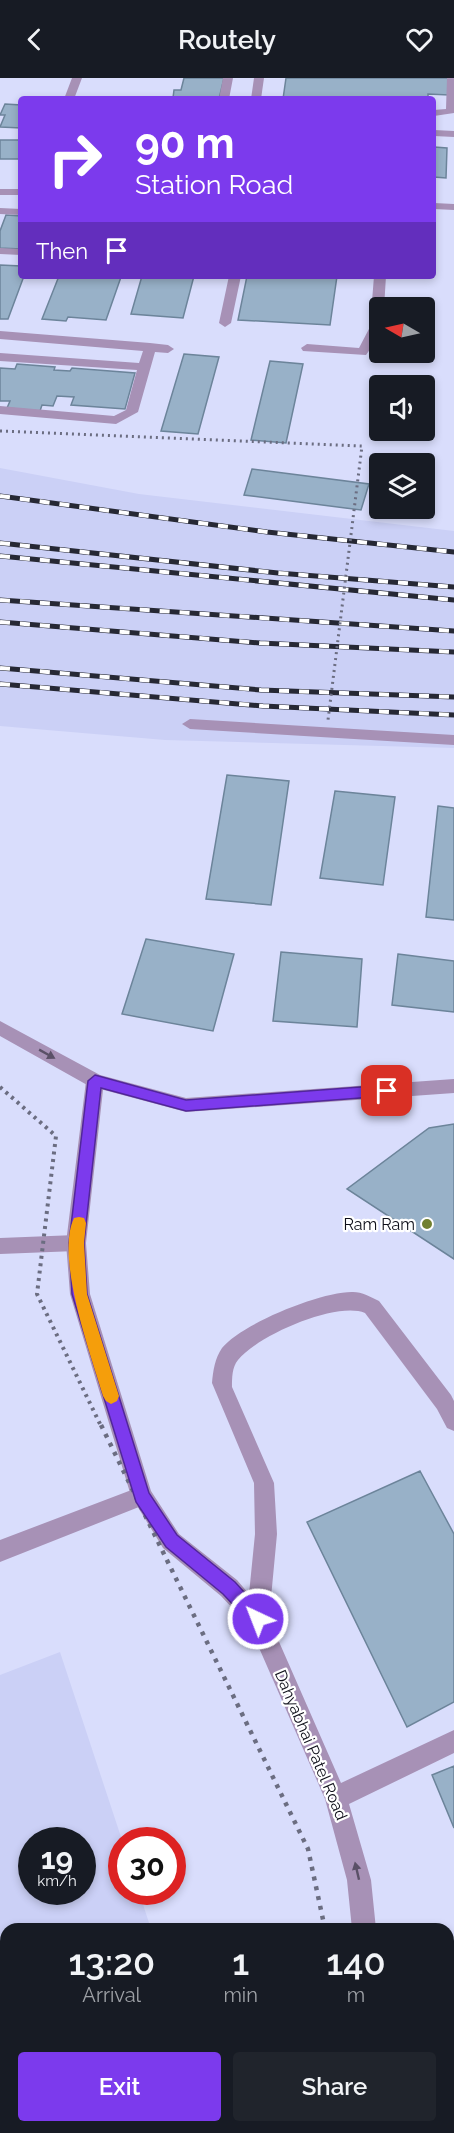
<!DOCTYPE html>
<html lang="en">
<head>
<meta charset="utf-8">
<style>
	body { margin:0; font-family:Raleway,sans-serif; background:#20242c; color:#f1f3f6; height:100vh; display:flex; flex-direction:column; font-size:22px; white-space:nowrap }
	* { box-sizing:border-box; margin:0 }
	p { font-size:20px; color:#9ea1a6 }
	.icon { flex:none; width:33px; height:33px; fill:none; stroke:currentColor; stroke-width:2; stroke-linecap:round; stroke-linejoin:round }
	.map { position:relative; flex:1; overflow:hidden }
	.side { position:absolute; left:0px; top:1845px; width:454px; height:210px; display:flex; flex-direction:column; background:#171b24; border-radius:18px 18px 0 0; box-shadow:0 3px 9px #0003 }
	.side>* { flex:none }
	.top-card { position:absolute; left:18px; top:18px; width:418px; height:183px; border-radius:6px; box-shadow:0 3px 9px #0003; background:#7c3aed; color:#fff; overflow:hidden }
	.needle { width:39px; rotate:279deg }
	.buttons { position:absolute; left:369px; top:219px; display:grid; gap:12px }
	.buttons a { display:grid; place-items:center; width:66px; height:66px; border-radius:6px; background:#171b24; box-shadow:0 3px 9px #0003; font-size:30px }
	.speed { position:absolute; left:18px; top:1749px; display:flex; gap:12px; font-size:30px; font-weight:700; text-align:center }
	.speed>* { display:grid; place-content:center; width:78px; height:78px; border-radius:50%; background:#171b24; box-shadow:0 3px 9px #0003; line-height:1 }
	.speed small { font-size:15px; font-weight:400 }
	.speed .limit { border:9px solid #d22; background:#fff; color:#111 }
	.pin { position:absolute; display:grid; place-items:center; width:51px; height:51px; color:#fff; margin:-26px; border-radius:12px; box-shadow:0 3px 9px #0006 }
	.me { position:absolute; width:66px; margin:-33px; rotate:317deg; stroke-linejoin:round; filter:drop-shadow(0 0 4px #0008) }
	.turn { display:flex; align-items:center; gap:21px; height:126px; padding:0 18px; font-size:27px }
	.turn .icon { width:78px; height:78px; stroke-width:2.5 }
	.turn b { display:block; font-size:42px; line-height:51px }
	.then { display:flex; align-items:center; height:57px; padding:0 18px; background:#0003; gap:12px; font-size:22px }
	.eta { display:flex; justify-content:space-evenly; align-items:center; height:102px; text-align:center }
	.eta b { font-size:36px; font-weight:600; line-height:42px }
	.primary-button { display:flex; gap:12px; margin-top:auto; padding:12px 18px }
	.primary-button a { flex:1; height:69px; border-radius:6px; background:#7c3aed; color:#fff; font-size:24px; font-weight:600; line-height:69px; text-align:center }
	.primary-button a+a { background:#20242c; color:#f1f3f6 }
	header { display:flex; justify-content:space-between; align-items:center; height:78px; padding:0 18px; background:#171b24; font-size:27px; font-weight:600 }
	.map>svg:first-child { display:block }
</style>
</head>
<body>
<header><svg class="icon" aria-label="back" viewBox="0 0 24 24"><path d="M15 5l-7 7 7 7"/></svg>Routely<svg class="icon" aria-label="heart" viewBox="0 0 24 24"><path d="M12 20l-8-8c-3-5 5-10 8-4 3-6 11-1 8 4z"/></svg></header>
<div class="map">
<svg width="454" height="2055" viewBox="0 0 454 2055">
	<rect width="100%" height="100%" fill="#d9ddfc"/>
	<path fill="#cbd0f6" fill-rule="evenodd" d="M0 390 139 416 454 453V670L165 662 0 648Z
		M60 1574 122 1762V1814H139L151 1851H6V2045L0 2047V1597ZM32 1762H82V1814H32Z"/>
	<path fill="#98b1c8" stroke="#6c849a" stroke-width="1.5" d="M184 0H224L219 21 173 20 174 12H181Z
		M286 0H448L449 17 428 16V21H283Z
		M5 26 21 27V50L0 49 5 37H0Z
		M0 62H21V81H0Z
		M434 69 447 70 446 100 434 99Z
		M6 137 21 138V171L0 170V153Z
		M0 187 21 188V198H24L8 241H0Z
		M59 198 121 199 106 242 68 239 66 243 42 241Z
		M142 198H194L183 240 131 236Z
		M247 198H337L330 247 238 242Z
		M184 276 219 279 198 356 161 353Z
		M270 283 303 286 286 365 251 362Z
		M17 286 55 289 54 292 70 293 72 290 135 295 125 331 71 327 74 319 57 318 53 328 42 327 40 333 7 330 10 323H0V290L15 291Z
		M252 391 369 406 361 432 244 417Z
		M227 697 289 703 271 827 206 821Z
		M335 713 395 719 383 807 320 800Z
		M438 728 454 730V842L426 839Z
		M146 861 234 876 213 953 122 936Z
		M281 874 362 881 357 949 273 943Z
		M398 876 454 883V934L392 927Z
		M454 1046V1181L347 1111 429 1050Z
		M420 1393 454 1456V1624L407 1649 307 1444Z
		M454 1688V1750L432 1697Z"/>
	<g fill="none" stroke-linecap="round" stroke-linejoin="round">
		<path fill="#a791b6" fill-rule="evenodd" d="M434 52 454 53V59L434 58Z
			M229 198H241L231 245 225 249 219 245Z
			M374 198H386L384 230H380V257L366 277 303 273 301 270 307 266 359 270 370 249Z
			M76 1157 83 1159 86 1165 83 1171 76 1173 0 1176V1160Z
			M142 1408 149 1411 153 1418 149 1425 0 1484V1462Z"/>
		<path fill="#a791b6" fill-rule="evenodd" d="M72 0H82L74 21H64Z
			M223 0H233L229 21H219Z
			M254 0H264L261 21H251Z
			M447 0H454V35L434 38V32L446 31Z
			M0 130 21 131V137L0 136Z
			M0 170 21 171V177L0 176Z
			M0 253 150 265 168 267 174 271 168 275 155 274 138 334 116 346 0 336V328L114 338 126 332 137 292 0 283V275L139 285 143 273 0 261Z
			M190 641 454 657V667L190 651 182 646Z
			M95 996 101 998 104 1003 86 1165 90 1216 151 1413 179 1456 237 1502 249 1516 255 1456 254 1405 212 1305C213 1293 215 1280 222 1270 241 1246 322 1213 353 1214 362 1214 371 1219 379 1223L451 1317 454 1323V1353L447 1350 437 1331 365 1235C336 1223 257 1258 238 1282 232 1289 232 1300 232 1309L274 1405 277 1456 269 1541 341 1705 454 1652V1675L349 1726 371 1802 376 1851H352L347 1802 325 1721 250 1549 221 1518 163 1470 131 1418 70 1216 66 1165 86 1003 89 998Z
			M391 2049H418L421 2055H394Z"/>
		<path fill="#a791b6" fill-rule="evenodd" d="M0 111H21V117H0Z
			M434 125 454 126V132L434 131Z
			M0 943 100 997 186 1020 454 1001V1015L186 1034 89 1008 0 958Z"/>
		<g stroke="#262834" stroke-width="5">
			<path id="rail" d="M0 418 267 454 454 474
				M0 465 278 495 454 509
				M0 478 454 522
				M0 522 454 553
				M0 544 260 565 454 574
				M0 590 261 612 454 619
				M0 606 263 628 454 637"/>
		</g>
		<use href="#rail" stroke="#fff" stroke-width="4" stroke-dasharray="10" stroke-linecap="butt"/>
		<path stroke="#6b6d81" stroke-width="3" stroke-dasharray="2 4" stroke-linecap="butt" d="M0 353 362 368 328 642"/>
		<path stroke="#6b6d81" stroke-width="4" stroke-dasharray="3 4.5" stroke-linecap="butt" d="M0 1009 56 1058 37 1216 101 1348"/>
		<path stroke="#6b6d81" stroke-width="4.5" stroke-dasharray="4 6" stroke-linecap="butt" d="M101 1347 308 1771 325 1851"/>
	</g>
	<defs><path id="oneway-solid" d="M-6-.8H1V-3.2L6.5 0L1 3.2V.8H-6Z" transform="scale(1.5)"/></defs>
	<g fill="#5a5067">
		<use href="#oneway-solid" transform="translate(47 976) rotate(29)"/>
		<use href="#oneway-solid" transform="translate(357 1793) rotate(-103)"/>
	</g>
	<path fill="#7c3aed" stroke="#51269a" stroke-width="1.5" d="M95 997 186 1022 387 1007 394 1013 387 1018 186 1033 101 1010 84 1165 87 1216 149 1415 177 1457 235 1504 264 1536 266 1541 264 1547 258 1550 252 1547 223 1516 166 1469 136 1424 72 1216 69 1165 88 1003Z"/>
	<path fill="#f59e0b" d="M79 1139 84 1140 86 1145 84 1165 87 1216 119 1318 117 1323 111 1326 106 1323 103 1318C91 1277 55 1180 74 1140Z"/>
	<circle fill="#71802f" stroke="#fff" stroke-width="2" cx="427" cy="1146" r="6"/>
	<g text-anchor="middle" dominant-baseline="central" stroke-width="4.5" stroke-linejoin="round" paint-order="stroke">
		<g font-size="16" fill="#0d0e18" stroke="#fff" text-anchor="end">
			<text x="415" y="1146">Ram Ram</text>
		</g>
		<g font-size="16" fill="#0d0e18" stroke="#fff">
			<text transform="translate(311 1667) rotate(67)">Dahyabhai Patel Road</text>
		</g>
	</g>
</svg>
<div class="buttons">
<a><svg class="needle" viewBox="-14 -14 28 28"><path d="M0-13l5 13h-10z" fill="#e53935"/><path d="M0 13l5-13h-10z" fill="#9ea1a6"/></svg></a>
<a><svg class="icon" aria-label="sound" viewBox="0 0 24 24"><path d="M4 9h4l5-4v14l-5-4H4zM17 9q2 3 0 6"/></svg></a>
<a><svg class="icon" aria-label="layers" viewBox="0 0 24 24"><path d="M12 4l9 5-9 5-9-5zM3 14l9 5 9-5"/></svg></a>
</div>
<div class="speed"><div>19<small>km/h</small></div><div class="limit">30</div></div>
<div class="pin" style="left:387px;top:1013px;background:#d93025"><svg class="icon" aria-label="arrive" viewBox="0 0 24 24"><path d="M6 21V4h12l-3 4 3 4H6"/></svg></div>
<svg class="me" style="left:258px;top:1541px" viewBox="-20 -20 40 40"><circle r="17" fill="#7c3aed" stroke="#fff" stroke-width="3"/><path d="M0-11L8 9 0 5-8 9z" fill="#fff"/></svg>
<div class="top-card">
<div class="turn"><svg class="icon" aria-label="right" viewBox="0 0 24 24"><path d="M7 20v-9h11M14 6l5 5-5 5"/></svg><div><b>90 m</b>Station Road</div></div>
<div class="then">Then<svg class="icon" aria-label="arrive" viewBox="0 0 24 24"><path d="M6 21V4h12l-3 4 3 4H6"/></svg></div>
</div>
<section class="side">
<div class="eta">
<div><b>13:20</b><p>Arrival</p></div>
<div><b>1</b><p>min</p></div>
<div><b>140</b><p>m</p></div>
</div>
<div class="primary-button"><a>Exit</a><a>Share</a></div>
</section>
</div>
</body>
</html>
